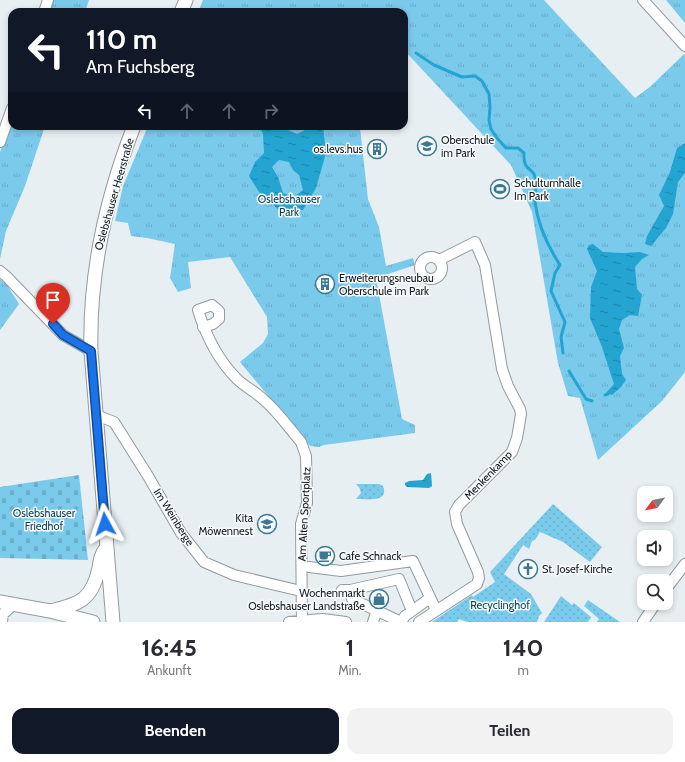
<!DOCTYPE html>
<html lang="de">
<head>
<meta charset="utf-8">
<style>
	body { margin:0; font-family:Cabin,sans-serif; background:#f2f2f3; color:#2b2b33; height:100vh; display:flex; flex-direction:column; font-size:15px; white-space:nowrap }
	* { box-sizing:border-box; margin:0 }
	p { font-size:13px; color:#7c7c81 }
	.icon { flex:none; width:22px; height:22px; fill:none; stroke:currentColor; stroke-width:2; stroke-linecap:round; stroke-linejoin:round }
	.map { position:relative; height:622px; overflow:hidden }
	.side { display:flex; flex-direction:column; background:#fff; flex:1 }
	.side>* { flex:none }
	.hud { position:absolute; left:8px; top:8px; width:400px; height:122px; border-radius:12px; box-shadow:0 2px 6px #0003; background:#111827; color:#fff; overflow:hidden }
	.needle { width:26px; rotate:238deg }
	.fabs { position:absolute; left:637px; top:486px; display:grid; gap:8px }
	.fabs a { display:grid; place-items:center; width:36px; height:36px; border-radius:8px; background:#fff; box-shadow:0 2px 6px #0003; font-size:20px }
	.pin { position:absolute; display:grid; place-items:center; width:34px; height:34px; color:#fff; margin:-41px -17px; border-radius:50% 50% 50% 0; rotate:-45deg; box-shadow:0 0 4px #0007 }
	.pin .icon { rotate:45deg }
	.me { position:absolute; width:44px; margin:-22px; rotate:355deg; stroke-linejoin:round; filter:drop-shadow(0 0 3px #0008) }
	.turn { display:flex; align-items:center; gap:14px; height:84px; padding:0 12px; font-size:18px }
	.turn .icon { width:52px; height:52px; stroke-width:2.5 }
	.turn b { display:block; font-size:28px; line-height:34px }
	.lanes { display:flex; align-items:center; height:38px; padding:0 12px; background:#0003; justify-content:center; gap:20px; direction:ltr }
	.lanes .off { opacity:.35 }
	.eta { display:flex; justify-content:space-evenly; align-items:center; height:68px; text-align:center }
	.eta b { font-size:24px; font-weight:800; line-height:28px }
	.action { display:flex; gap:8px; margin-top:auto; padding:8px 12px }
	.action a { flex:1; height:46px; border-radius:12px; background:#111827; color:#fff; font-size:16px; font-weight:800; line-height:46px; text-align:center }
	.action a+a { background:#f2f2f3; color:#2b2b33 }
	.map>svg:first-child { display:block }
</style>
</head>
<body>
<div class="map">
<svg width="685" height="622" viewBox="0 0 685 622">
	<defs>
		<pattern id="grass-dots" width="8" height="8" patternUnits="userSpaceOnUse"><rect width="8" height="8" fill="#7acaec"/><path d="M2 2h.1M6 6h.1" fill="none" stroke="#69adca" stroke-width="1.8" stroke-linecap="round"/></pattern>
		<pattern id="cemetery-stones" width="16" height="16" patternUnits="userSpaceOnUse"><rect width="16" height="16" fill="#7acaec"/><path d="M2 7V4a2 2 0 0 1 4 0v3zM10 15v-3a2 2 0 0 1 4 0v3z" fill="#69adca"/></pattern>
		<pattern id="park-tufts" width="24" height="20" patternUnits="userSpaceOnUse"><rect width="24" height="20" fill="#7acaec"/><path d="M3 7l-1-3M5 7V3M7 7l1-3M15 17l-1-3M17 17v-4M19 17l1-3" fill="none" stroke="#69adca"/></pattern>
		<pattern id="water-ripples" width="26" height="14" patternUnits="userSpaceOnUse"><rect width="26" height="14" fill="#23a4d1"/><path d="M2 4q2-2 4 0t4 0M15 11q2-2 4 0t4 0" fill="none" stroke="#1d85a9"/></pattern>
	</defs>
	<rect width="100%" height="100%" fill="#e8eff3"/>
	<path fill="url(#grass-dots)" d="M356 484H379L383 486C390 503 365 499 356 499L361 493 359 487Z
		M553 504 602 547 590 562 563 542 540 532 535 540 532 541 529 549 523 545 504 574 531 594 542 613 539 616 537 622H467L459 619 457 622H432L472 595 473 597 495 582 490 572 537 614 490 572Z
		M561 596 572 605 574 603 591 617 588 622H544Z
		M588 600 620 622H597L599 619 584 606Z"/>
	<path fill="url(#cemetery-stones)" d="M79 475 88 560 0 558V487Z"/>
	<path fill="url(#park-tufts)" d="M53 0H89L85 12H49Z
		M203 0H544L635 98 651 86 684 54 685 55V372L662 401 598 460 580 398 568 396 558 363 532 212 511 165 404 50V12H198Z
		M666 0H685V23Z
		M12 118V126H45L25 186 6 231 0 259V152Z
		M148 126H364L360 128 368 199 379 227 386 266 413 258 415 265 376 278 402 419 415 425V433L324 445 319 447 310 446 240 362 263 343 268 334 267 317 230 257 188 262 191 288 178 292 170 278 175 244 147 238 131 236 128 223 115 221 123 186Z
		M0 279 7 285 19 304 0 330Z"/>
	<path fill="url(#water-ripples)" fill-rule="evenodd" d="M259 126H279L297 134 313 126H323L326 153 316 188 303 210 281 212 259 192 249 176 255 162 264 153 263 134ZM279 160 289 162 293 170 299 175 303 190 294 197 283 193 278 177 272 167Z
		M685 143V173L678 182 673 214 666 228 651 246 645 244 647 236 664 206 659 195 670 172 677 148Z
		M593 244 603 252 623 253 640 252 649 255 642 259 635 267 637 289 642 295 638 316 630 315 622 320 619 329 624 348 620 356 622 374 626 380 621 387 612 395 606 393 614 384 602 347 590 318 591 287 597 271 587 249 589 245Z
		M431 473 432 486 429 488 407 487 405 485V483L409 481 423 480 427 474Z"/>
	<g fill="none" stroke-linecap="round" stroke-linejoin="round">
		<path stroke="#23a4d1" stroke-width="3" d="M416 53 434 65 462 77 475 76 482 81 489 94 490 107 489 120 491 129 497 138 506 148H518L524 153C523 172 532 166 535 177 538 185 534 194 535 202 538 226 547 245 560 265L555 273 551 291 565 322 561 337 563 353
			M569 371 586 399 592 401
			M605 395 608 394"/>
		<g stroke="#939a9d" stroke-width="12">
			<path id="minor" d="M643 0 685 46
				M44 12 48 0
				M0 142 12 108
				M420 268a11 11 0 1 1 22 0a11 11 0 1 1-22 0Z
				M0 271 6 276 63 335 91 351
				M203 327 213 324 219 319V311L212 305 198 310C206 336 218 360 237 379 245 387 256 392 264 400 278 412 289 428 301 442L306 456 307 503 301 524 302 622
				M96 415 114 422 148 476 181 533 204 562 234 575 301 591
				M309 567 341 571 413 561 436 610
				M666 589 685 564
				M342 590H350L352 599 401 622
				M350 590 399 579 412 611
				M2 622 3 614 13 605
				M289 622 322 619 346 622
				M373 622 377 610
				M401 622 405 616 430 598
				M419 622 477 584 479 578 478 572 457 524 455 512 459 505 512 452 517 438 521 414 520 409 508 386 502 369 485 265 475 242 439 260
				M643 622 656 603"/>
		</g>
		<g stroke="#939a9d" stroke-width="15">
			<path id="major" d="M181 12 186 0
				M0 602 50 611 93 622
				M50 611C80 604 92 600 99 568 100 561 101 554 106 548
				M113 622 91 351C89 274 106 198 134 126"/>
		</g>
		<use href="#minor" stroke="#fff" stroke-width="10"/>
		<use href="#major" stroke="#fff" stroke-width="13"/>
	</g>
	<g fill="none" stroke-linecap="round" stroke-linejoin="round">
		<g stroke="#114b97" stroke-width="10">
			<path id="route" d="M53 324 63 335 91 351 105 524"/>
		</g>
		<use href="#route" stroke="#1a73e8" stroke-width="7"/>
	</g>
	<defs>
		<g id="school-ring" transform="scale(1)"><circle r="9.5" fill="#f7fcff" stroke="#3d7891" stroke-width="1.5"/><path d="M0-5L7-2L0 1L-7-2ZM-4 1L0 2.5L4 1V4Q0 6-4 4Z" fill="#3d7891"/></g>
		<g id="building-ring" transform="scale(1)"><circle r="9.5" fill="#f7fcff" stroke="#3d7891" stroke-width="1.5"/><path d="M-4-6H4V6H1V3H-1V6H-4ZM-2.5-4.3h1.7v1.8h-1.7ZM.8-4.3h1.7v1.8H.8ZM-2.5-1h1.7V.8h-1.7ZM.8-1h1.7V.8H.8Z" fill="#3d7891"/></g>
		<g id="stadium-ring" transform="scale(1)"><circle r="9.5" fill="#f7fcff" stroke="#3d7891" stroke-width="1.5"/><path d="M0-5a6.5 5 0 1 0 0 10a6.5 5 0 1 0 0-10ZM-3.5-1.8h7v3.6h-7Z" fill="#3d7891"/></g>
		<g id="cafe-ring" transform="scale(1)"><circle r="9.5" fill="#f7fcff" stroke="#3d7891" stroke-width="1.5"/><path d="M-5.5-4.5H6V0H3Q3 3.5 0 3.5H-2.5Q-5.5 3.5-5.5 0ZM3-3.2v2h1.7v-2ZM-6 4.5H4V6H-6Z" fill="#3d7891"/></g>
		<g id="church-ring" transform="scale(1)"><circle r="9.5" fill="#f7fcff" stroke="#3d7891" stroke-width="1.5"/><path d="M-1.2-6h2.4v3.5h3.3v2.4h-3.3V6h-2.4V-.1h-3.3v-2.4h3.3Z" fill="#3d7891"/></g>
		<g id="shop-ring" transform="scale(1)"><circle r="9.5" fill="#f7fcff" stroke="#3d7891" stroke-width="1.5"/><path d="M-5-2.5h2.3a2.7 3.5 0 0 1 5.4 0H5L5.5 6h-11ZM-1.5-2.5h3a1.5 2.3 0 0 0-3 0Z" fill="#3d7891"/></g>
	</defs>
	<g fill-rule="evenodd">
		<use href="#school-ring" x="427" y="146"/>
		<use href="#building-ring" x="377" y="149"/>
		<use href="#stadium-ring" x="500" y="189"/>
		<use href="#building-ring" x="325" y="284"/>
		<use href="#school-ring" x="267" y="524"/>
		<use href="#cafe-ring" x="325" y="556"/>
		<use href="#church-ring" x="528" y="569"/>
		<use href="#shop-ring" x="379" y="599"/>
	</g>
	<g text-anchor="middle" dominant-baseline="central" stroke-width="3" stroke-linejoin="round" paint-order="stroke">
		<g font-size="11" fill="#16191a" stroke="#f7fcff" text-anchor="start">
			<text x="441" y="140">Oberschule<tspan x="441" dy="13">im Park</tspan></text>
			<text x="363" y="149" text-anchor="end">os.levs.hus</text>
			<text x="514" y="183">Schulturnhalle<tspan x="514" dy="13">Im Park</tspan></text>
			<text x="339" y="278">Erweiterungsneubau<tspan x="339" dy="13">Oberschule im Park</tspan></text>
			<text x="253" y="518" text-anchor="end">Kita<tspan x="253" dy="13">Möwennest</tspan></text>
			<text x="339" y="556">Cafe Schnack</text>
			<text x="542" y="569">St. Josef-Kirche</text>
			<text x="365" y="593" text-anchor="end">Wochenmarkt<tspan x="365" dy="13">Oslebshauser Landstraße</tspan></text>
		</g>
		<g font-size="11" fill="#16191a" stroke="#f7fcff">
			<text transform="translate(114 194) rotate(-74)">Oslebshauser Heerstraße</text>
			<text transform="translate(488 475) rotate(-46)">Menkenkamp</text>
			<text transform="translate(304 514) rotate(-87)">Am Alten Sportplatz</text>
			<text transform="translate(174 517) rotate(58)">Im Weinberge</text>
		</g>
		<g font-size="11" fill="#083d50" stroke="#f7fcff">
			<text x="289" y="199">Oslebshauser<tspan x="289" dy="13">Park</tspan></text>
			<text x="44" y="513">Oslebshauser<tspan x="44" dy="13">Friedhof</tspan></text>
			<text x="500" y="605">Recyclinghof</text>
		</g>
	</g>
</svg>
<div class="fabs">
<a><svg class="needle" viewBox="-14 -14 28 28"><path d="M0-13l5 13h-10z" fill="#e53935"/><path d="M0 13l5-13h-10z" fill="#7c7c81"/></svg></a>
<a><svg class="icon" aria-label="sound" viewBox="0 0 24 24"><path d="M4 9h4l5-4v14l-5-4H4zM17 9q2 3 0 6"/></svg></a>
<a><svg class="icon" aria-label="search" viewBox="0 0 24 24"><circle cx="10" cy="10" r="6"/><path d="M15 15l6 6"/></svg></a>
</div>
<div class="pin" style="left:53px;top:324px;background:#d93025"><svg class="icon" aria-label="arrive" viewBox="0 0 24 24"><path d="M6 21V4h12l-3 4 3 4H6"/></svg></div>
<svg class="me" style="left:105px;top:524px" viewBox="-20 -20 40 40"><path d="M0-17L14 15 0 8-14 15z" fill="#1a73e8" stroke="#fff" stroke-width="4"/></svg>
<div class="hud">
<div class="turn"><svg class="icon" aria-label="left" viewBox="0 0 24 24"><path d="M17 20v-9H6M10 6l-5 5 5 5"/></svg><div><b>110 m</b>Am Fuchsberg</div></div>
<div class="lanes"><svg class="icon" aria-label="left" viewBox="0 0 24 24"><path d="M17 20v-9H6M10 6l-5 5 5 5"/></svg><svg class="icon off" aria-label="ahead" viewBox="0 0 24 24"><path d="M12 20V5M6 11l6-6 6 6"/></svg><svg class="icon off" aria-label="ahead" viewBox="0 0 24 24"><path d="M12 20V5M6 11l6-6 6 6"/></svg><svg class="icon off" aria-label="right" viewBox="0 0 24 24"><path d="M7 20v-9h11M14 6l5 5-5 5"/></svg></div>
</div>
</div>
<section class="side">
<div class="eta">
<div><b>16:45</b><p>Ankunft</p></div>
<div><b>1</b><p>Min.</p></div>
<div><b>140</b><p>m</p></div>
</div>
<div class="action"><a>Beenden</a><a>Teilen</a></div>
</section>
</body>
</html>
